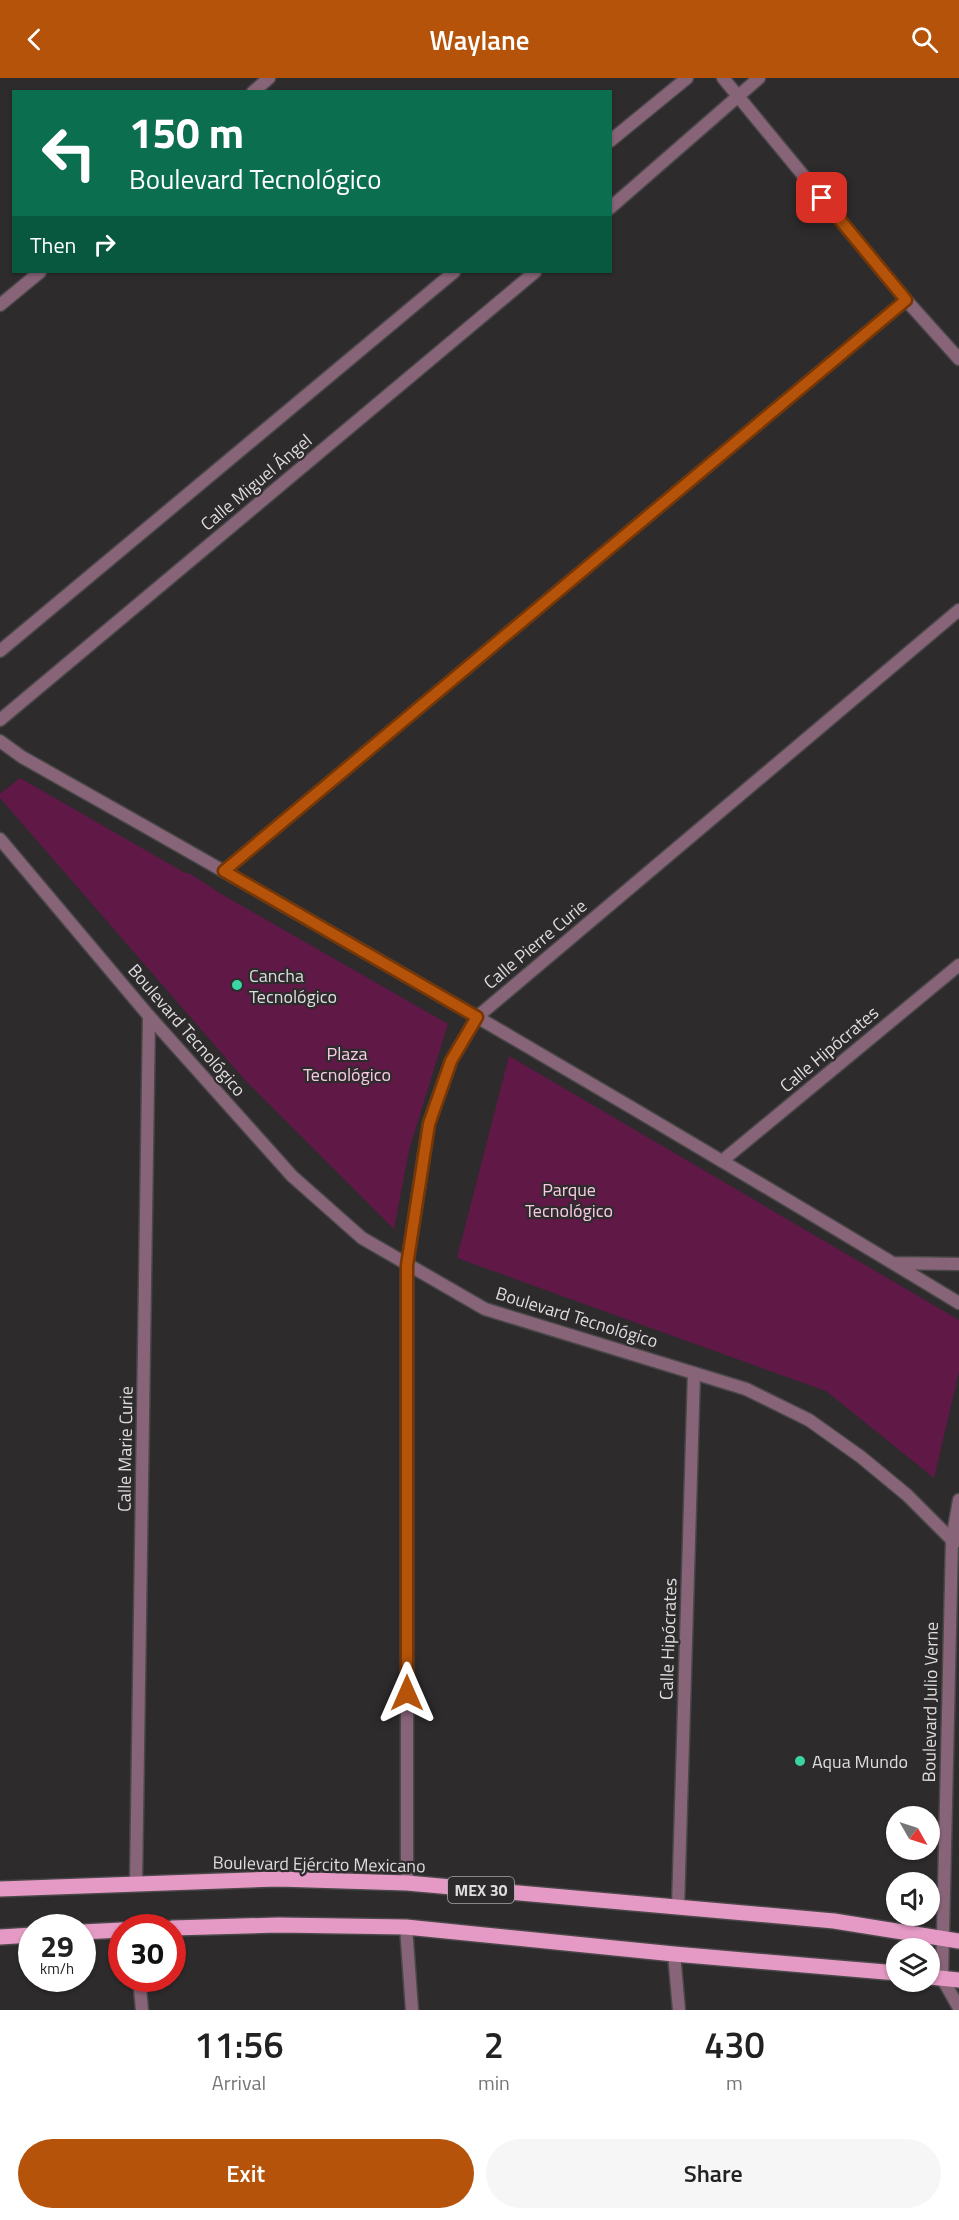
<!DOCTYPE html>
<html lang="en">
<head>
<meta charset="utf-8">
<style>
	body { margin:0; font-family:"Titillium Web",sans-serif; background:#f6f6f6; color:#222; height:100vh; display:flex; flex-direction:column; font-size:22px; white-space:nowrap }
	* { box-sizing:border-box; margin:0 }
	p { font-size:20px; color:#767676 }
	.icon { flex:none; width:33px; height:33px; fill:none; stroke:currentColor; stroke-width:2; stroke-linecap:round; stroke-linejoin:round }
	.map { position:relative; height:1932px; overflow:hidden }
	.details { display:flex; flex-direction:column; background:#fff; flex:1 }
	.details>* { flex:none }
	.top-card { position:absolute; left:12px; top:12px; width:600px; height:183px; border-radius:0px; box-shadow:0 2px 4px #0004; background:#0b6e4f; color:#fff; overflow:hidden }
	.needle { width:39px; rotate:129deg }
	.tools { position:absolute; left:886px; top:1728px; display:grid; gap:12px }
	.tools a { display:grid; place-items:center; width:54px; height:54px; border-radius:50%; background:#fff; box-shadow:0 2px 4px #0004; font-size:30px }
	.speed { position:absolute; left:18px; top:1836px; display:flex; gap:12px; font-size:30px; font-weight:700; text-align:center }
	.speed>* { display:grid; place-content:center; width:78px; height:78px; border-radius:50%; background:#fff; box-shadow:0 2px 4px #0004; line-height:1 }
	.speed small { font-size:15px; font-weight:400 }
	.speed .limit { border:9px solid #d22; background:#fff; color:#111 }
	.pin { position:absolute; display:grid; place-items:center; width:51px; height:51px; color:#fff; margin:-26px; border-radius:12px; box-shadow:0 3px 9px #0006 }
	.me { position:absolute; width:66px; margin:-33px; rotate:0deg; stroke-linejoin:round; filter:drop-shadow(0 0 4px #0008) }
	.turn { display:flex; align-items:center; gap:21px; height:126px; padding:0 18px; font-size:27px }
	.turn .icon { width:78px; height:78px; stroke-width:2.5 }
	.turn b { display:block; font-size:42px; line-height:51px }
	.then { display:flex; align-items:center; height:57px; padding:0 18px; background:#0003; gap:12px; font-size:22px }
	.eta { display:flex; justify-content:space-evenly; align-items:center; height:102px; text-align:center }
	.eta b { font-size:36px; font-weight:600; line-height:42px }
	.button { display:flex; gap:12px; margin-top:auto; padding:12px 18px }
	.button a { flex:1; height:69px; border-radius:36px; background:#b45309; color:#fff; font-size:24px; font-weight:600; line-height:69px; text-align:center }
	.button a+a { background:#f6f6f6; color:#222 }
	header { display:flex; justify-content:space-between; align-items:center; height:78px; padding:0 18px; background:#b45309; color:#fff; font-size:27px; font-weight:600 }
	.map>svg:first-child { display:block }
</style>
</head>
<body>
<header><svg class="icon" aria-label="back" viewBox="0 0 24 24"><path d="M15 5l-7 7 7 7"/></svg>Waylane<svg class="icon" aria-label="search" viewBox="0 0 24 24"><circle cx="10" cy="10" r="6"/><path d="M15 15l6 6"/></svg></header>
<div class="map">
<svg width="959" height="1932" viewBox="0 0 959 1932">
	<rect width="100%" height="100%" fill="#2e2b2d"/>
	<path fill="#601847" d="M20 700 187 796 189 795 223 817 448 946 409 1072 394 1151 245 1002 0 720V716Z
		M509 978 959 1242V1294L934 1400 826 1313 457 1180Z"/>
	<g fill="none" stroke-linecap="round" stroke-linejoin="round">
		<g stroke="#4a4749" stroke-width="15">
			<path id="minor" d="M723 0 906 222 959 281
				M253 14 269 0
				M610 63 687 0
				M610 130 759 0
				M0 227 40 194
				M0 573 454 194
				M0 642 535 194
				M224 793 906 222
				M722 1083 959 887
				M136 1804 149 938
				M407 1805V1187L429 1045 451 983 477 939 959 532
				M678 1829 694 1295
				M406 1849 412 1932
				M674 1876 679 1932
				M139 1900 142 1932
				M942 1900 959 1930"/>
		</g>
		<g stroke="#4a4749" stroke-width="15">
			<path id="tertiary" d="M0 663 22 679C337 856 650 1038 959 1225
				M0 761 149 938 292 1098 362 1160 485 1231 746 1311 809 1342 861 1379 907 1417 952 1462 959 1463
				M894 1185 959 1186
				M942 1900 952 1462 959 1422"/>
		</g>
		<g stroke="#4a4749" stroke-width="18">
			<path id="primary" d="M0 1811 278 1801 407 1805 834 1843 959 1863
				M172 1850 278 1847 406 1849 674 1876 897 1895
				M82 1854 122 1852
				M0 1859 32 1857
				M930 1899 959 1902"/>
		</g>
		<use href="#minor" stroke="#886478" stroke-width="12"/>
		<use href="#tertiary" stroke="#886478" stroke-width="12"/>
		<use href="#primary" stroke="#e49ac4" stroke-width="15"/>
	</g>
	<g fill="none" stroke-linecap="round" stroke-linejoin="round">
		<g stroke="#753606" stroke-width="15">
			<path id="route" d="M407 1615V1187L429 1046 451 983 477 939 224 793 906 222 822 120"/>
		</g>
		<use href="#route" stroke="#b45309" stroke-width="10"/>
	</g>
	<g fill="#3bd4a4" stroke="#2e2b2d" stroke-width="2">
		<circle cx="237" cy="907" r="6"/>
		<circle cx="800" cy="1683" r="6"/>
	</g>
	<g text-anchor="middle" dominant-baseline="central" stroke-width="4.5" stroke-linejoin="round" paint-order="stroke">
		<rect fill="#2e2b2d" stroke="#a9a7a8" stroke-width="1.5" x="448" y="1799" width="66" height="26" rx="4.5"/>
		<g font-size="16" font-weight="bold" fill="#dedcdd">
			<text x="481" y="1812">MEX 30</text>
		</g>
		<g font-size="18" fill="#dedcdd" stroke="#2e2b2d">
			<text transform="translate(256 404) rotate(-40)">Calle Miguel Ángel</text>
			<text transform="translate(535 866) rotate(-40)">Calle Pierre Curie</text>
			<text transform="translate(187 952) rotate(49)">Boulevard Tecnológico</text>
			<text transform="translate(829 971) rotate(-40)">Calle Hipócrates</text>
			<text transform="translate(577 1239) rotate(17)">Boulevard Tecnológico</text>
			<text transform="translate(125 1371) rotate(-89)">Calle Marie Curie</text>
			<text transform="translate(668 1561) rotate(-88)">Calle Hipócrates</text>
			<text transform="translate(930 1624) rotate(-89)">Boulevard Julio Verne</text>
			<text transform="translate(319 1786) rotate(1)">Boulevard Ejército Mexicano</text>
		</g>
		<g font-size="18" fill="#dedcdd" stroke="#2e2b2d" text-anchor="start">
			<text x="249" y="897">Cancha<tspan x="249" dy="21">Tecnológico</tspan></text>
			<text x="812" y="1683">Aqua Mundo</text>
		</g>
		<g font-size="18" fill="#f9cbe3" stroke="#2e2b2d">
			<text x="347" y="975">Plaza<tspan x="347" dy="21">Tecnológico</tspan></text>
			<text x="569" y="1111">Parque<tspan x="569" dy="21">Tecnológico</tspan></text>
		</g>
	</g>
</svg>
<div class="tools">
<a><svg class="needle" viewBox="-14 -14 28 28"><path d="M0-13l5 13h-10z" fill="#e53935"/><path d="M0 13l5-13h-10z" fill="#767676"/></svg></a>
<a><svg class="icon" aria-label="sound" viewBox="0 0 24 24"><path d="M4 9h4l5-4v14l-5-4H4zM17 9q2 3 0 6"/></svg></a>
<a><svg class="icon" aria-label="layers" viewBox="0 0 24 24"><path d="M12 4l9 5-9 5-9-5zM3 14l9 5 9-5"/></svg></a>
</div>
<div class="speed"><div>29<small>km/h</small></div><div class="limit">30</div></div>
<div class="pin" style="left:822px;top:120px;background:#d93025"><svg class="icon" aria-label="arrive" viewBox="0 0 24 24"><path d="M6 21V4h12l-3 4 3 4H6"/></svg></div>
<svg class="me" style="left:407px;top:1615px" viewBox="-20 -20 40 40"><path d="M0-17L14 15 0 8-14 15z" fill="#b45309" stroke="#fff" stroke-width="4"/></svg>
<div class="top-card">
<div class="turn"><svg class="icon" aria-label="left" viewBox="0 0 24 24"><path d="M17 20v-9H6M10 6l-5 5 5 5"/></svg><div><b>150 m</b>Boulevard Tecnológico</div></div>
<div class="then">Then<svg class="icon" aria-label="right" viewBox="0 0 24 24"><path d="M7 20v-9h11M14 6l5 5-5 5"/></svg></div>
</div>
</div>
<section class="details">
<div class="eta">
<div><b>11:56</b><p>Arrival</p></div>
<div><b>2</b><p>min</p></div>
<div><b>430</b><p>m</p></div>
</div>
<div class="button"><a>Exit</a><a>Share</a></div>
</section>
</body>
</html>
